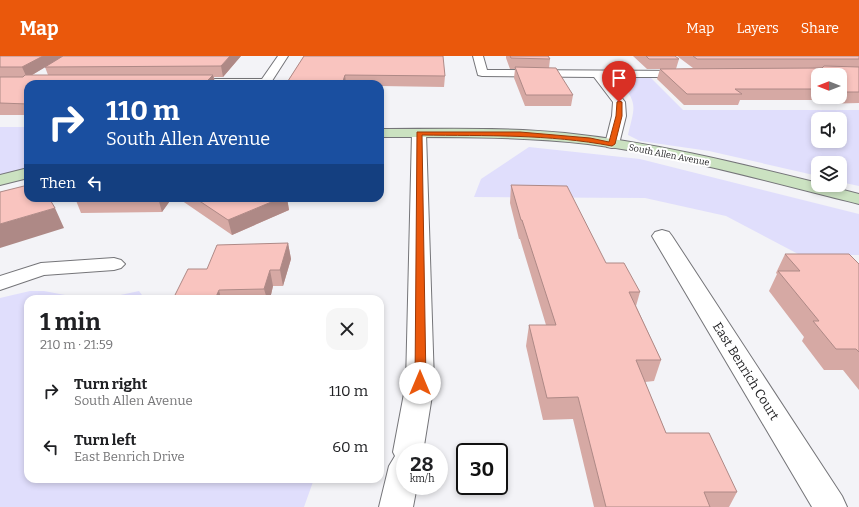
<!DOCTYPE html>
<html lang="en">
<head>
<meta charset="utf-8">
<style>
	body { margin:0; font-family:Bitter,serif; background:#f6f6f6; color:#202124; height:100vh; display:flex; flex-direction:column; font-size:15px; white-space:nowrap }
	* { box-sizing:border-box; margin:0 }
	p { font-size:13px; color:#757577 }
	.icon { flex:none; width:22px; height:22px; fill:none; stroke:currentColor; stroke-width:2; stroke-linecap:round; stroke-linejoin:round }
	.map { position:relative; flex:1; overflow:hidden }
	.sheet { position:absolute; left:24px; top:239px; width:360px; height:188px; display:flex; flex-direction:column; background:#fff; border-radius:12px; box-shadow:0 2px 6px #0003 }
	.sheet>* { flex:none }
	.guide { position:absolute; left:24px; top:24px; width:360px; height:122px; border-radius:12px; box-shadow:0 2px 6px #0003; background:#1a4fa0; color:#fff; overflow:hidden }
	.needle { width:26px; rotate:270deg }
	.buttons { position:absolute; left:811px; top:12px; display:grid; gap:8px }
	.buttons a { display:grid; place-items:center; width:36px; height:36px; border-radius:8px; background:#fff; box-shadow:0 2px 6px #0003; font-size:20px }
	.speed { position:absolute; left:396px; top:387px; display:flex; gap:8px; font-size:20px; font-weight:700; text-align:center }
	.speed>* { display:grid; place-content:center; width:52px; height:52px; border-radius:50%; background:#fff; box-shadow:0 2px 6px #0003; line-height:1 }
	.speed small { font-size:10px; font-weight:400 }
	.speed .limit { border:2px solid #111; border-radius:6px; background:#fff; color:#111 }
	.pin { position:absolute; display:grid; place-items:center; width:34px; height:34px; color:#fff; margin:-41px -17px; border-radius:50% 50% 50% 0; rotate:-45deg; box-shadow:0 0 4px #0007 }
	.pin .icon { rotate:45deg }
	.me { position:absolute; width:44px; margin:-22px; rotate:0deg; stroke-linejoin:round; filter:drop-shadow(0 0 3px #0008) }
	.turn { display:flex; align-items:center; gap:14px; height:84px; padding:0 16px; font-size:18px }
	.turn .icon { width:52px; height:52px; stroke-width:2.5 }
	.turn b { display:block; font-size:28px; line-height:34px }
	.then { display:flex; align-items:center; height:38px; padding:0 16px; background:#0003; gap:8px; font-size:15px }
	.round { display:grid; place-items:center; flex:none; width:42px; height:42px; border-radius:12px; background:#f6f6f6 }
	.overview { display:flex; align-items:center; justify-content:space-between; height:68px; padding:0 16px }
	h1 { font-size:24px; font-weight:700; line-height:30px }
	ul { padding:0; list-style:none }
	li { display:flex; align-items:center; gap:12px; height:56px; padding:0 16px }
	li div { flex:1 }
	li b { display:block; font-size:15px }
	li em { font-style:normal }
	header { display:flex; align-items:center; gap:24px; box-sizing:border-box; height:56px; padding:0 20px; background:#ea580c; color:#fff }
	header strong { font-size:19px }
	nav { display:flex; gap:22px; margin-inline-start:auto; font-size:14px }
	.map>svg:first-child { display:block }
</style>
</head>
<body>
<header>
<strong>Map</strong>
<nav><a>Map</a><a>Layers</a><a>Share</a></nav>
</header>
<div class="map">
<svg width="859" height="451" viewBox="0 0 859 451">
	<rect width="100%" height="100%" fill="#f3f3f7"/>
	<path fill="#e0defc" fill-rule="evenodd" d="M628 22H651L683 54H859V130L840 126V107H818V120L709 95 640 85 628 79C634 52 639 48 620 26ZM818 63H840V85H818Z
		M0 71H28V117L0 124Z
		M529 91 640 103 859 158V199H800L726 160 645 142 474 141 481 123Z
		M30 235H44L86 243H28V423H314L304 451H0V242Z
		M139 235 145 243H102Z"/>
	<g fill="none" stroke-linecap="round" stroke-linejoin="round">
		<g stroke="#757579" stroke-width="2">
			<path id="street" d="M278 0H288L270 28 178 27 180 24 184 23H262Z
				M473 0H483L487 14 688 15 692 16 694 18 692 20 688 21H606L625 46 626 60 619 88 617 91 612 92 607 91 605 88 612 60 613 46 594 21 482 20 478 19Z
				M419 73 424 74 426 77 434 327 423 396H405V430H417L413 451H379L389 410 395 400 393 396 406 327 412 77 414 74Z
				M662 174 669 176 672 180 842 440 847 451H812L652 180 655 176Z
				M114 202 121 204 125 208 121 212 114 214 44 219 0 234V220L41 207Z"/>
		</g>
		<g stroke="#757579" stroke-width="2">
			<path id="secondary" d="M380 73C442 73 504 71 565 77 651 86 734 106 818 127V129H824L859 138V148C769 126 680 100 588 88 519 80 449 81 380 81Z
				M28 112V122L0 129V119Z"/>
		</g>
		<use href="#street" fill="#fff" fill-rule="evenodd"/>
		<use href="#secondary" fill="#cbe2c1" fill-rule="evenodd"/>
	</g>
	<path fill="#d6a9a4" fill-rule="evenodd" d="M0 0H241L223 21H214L215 28H28V59H0ZM45 11 48 19H32Z
		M304 0 445 20 444 31 380 30V28H286Z
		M506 0H548L550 3 549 12 573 39 571 50H525L514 22 515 13H510L506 2Z
		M633 0H675L679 3 676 13 693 12 677 0H859V47L821 48 816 44H740L738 49H684L657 23 660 13H647ZM818 19H840V41H818Z
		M511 129 640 236 636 250 661 304 654 325 645 326 666 377 737 436 729 451H594L573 363 543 364 526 290 529 269H546L520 183H519L510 147Z
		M75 142H172L162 156 81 157Z
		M178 142H287L289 154 232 179Z
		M288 187 291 203 283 230H273L270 243H173L207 213Z
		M785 198 859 208V334L843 314H824L802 285 804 281 769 235 777 218 776 217Z"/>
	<path fill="#ae8986" d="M43 0H64L27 22 22 11Z
		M230 0H241L223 21 221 10Z
		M213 19 215 28H204Z
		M345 19 346 28H342Z
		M158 142H172L162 156Z
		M281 142H287L289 154 232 179 228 164Z
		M55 152 64 172 0 192V168Z
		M288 187 291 203 283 230 280 214Z
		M270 214 273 230 270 243H267L264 233Z
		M219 234 221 243H215Z"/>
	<path fill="#f9c4bf" stroke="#ae8986" d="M0 0H43L22 11H0Z
		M63 0H230L221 10 45 11Z
		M304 0H443L445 20 345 19 342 28H286Z
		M510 0H548L550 3 511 2Z
		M646 0H675L679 3H649Z
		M693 0H859V3H697Z
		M824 10 859 11V36H840V19H818V33H735L742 38H687L660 13 822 12Z
		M515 11 556 12 573 39H526Z
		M25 19H213L204 28H28V48L0 47V21H23Z
		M28 129V142H49L55 152 0 168V136Z
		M511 129 567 130 606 207H624L640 236H629L661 304H636L666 377H709L737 436H704L710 451H606L578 341 547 342 529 269H556L522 164H521Z
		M195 142H281L228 164Z
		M288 187 280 214H270L264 233 219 234 215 243H173L188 213H207L217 189Z
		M785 198H849L859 208V296L856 293H836L813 265H819L778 215H800Z"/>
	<path fill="#ea580c" stroke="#983908" d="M619 45 622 46V60L615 88 612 90C549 78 485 80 422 79L426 327 424 330 420 331 416 330 415 327 417 76H520L590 82 609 86 616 60 617 46Z"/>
	<g text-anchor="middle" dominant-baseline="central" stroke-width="4" stroke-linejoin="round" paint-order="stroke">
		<g font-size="9" fill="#212123" stroke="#fff">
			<text transform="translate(669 99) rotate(11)">South Allen Avenue</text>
		</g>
		<g font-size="13" fill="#212123" stroke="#fff">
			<text transform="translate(746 315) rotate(58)">East Benrich Court</text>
		</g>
	</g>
</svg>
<div class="buttons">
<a><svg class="needle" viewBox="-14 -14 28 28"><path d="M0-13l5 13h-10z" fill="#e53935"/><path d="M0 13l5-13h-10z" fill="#757577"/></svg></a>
<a><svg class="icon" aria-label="sound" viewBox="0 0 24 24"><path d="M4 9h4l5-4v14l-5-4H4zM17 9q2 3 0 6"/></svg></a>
<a><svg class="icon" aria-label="layers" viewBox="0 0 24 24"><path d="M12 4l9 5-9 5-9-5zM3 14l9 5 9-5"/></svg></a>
</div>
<div class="speed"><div>28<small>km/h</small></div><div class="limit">30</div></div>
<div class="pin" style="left:619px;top:46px;background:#d93025"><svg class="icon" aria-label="arrive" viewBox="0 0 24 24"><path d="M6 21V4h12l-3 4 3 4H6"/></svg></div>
<svg class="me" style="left:420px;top:327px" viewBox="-20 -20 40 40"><circle r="19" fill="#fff"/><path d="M0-13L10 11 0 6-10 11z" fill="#ea580c"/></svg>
<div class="guide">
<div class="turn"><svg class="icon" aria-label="right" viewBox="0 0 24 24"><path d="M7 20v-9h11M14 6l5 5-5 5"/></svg><div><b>110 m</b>South Allen Avenue</div></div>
<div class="then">Then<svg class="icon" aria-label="left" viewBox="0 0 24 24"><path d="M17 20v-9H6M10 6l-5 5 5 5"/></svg></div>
</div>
<section class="sheet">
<div class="overview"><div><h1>1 min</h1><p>210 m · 21:59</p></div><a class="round"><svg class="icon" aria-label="close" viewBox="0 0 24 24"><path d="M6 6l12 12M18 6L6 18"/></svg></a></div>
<ul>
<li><svg class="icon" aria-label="right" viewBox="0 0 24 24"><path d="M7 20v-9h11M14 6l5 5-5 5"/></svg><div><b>Turn right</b><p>South Allen Avenue</p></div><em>110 m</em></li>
<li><svg class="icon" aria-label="left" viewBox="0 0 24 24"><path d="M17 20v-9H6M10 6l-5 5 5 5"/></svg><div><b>Turn left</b><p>East Benrich Drive</p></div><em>60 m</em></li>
</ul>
</section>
</div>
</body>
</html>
